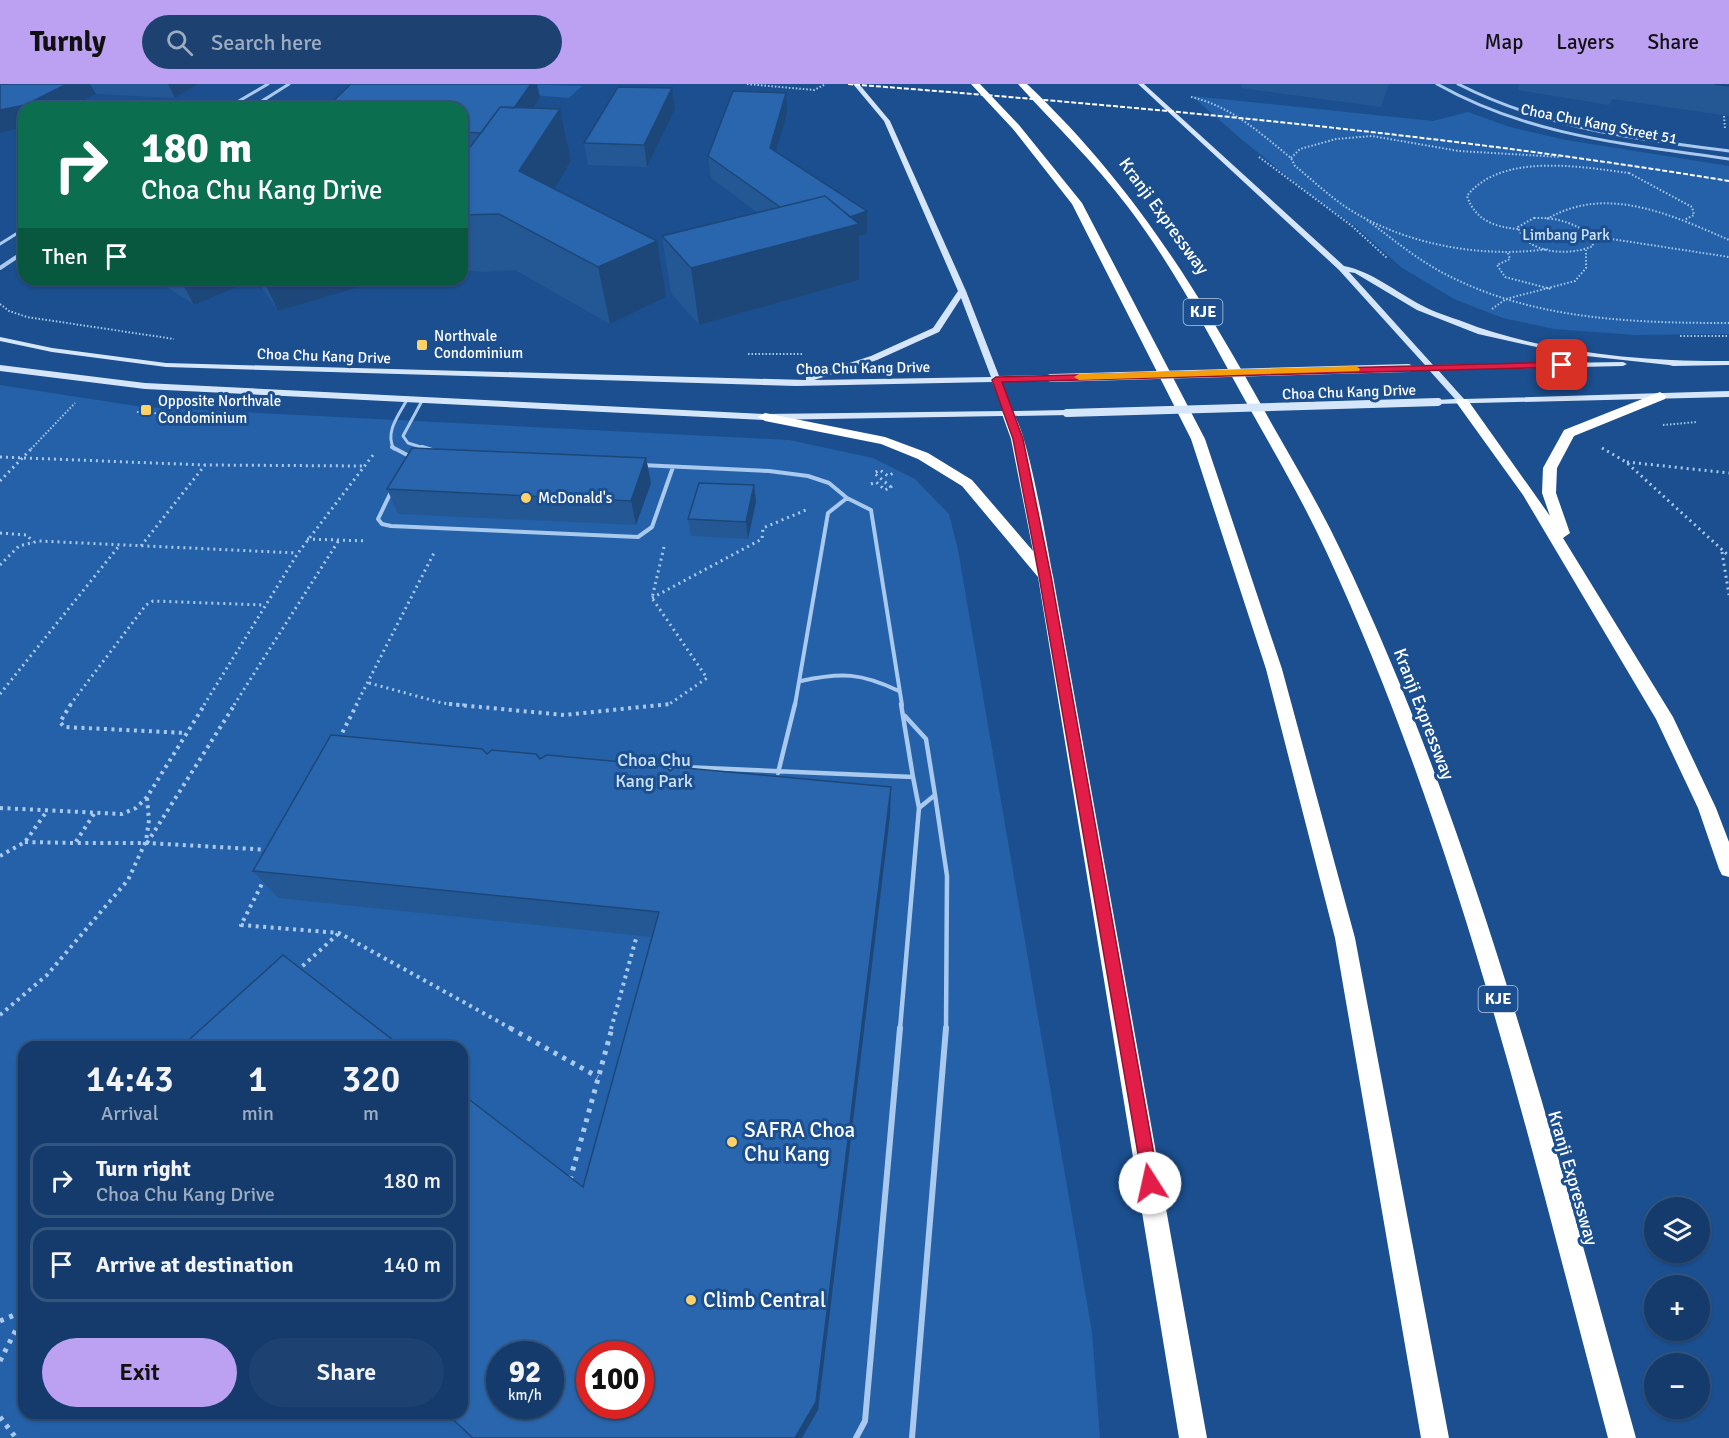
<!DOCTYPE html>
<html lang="en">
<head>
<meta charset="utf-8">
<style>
	body { margin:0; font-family:Signika,sans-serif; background:#1d4271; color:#f1f3f6; height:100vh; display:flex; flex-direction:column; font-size:22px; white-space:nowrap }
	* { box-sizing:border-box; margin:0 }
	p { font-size:20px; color:#9dadc1 }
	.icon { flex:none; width:33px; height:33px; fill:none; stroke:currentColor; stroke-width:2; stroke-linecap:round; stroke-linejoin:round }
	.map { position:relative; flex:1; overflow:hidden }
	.panel { position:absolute; left:18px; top:957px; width:450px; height:378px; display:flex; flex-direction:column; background:#143b6b; border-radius:18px; box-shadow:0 2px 4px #0004,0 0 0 2px #33557e }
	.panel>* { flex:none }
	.banner { position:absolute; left:18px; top:18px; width:450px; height:183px; border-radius:18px; box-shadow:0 2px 4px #0004,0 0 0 2px #33557e; background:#0b6e4f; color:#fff; overflow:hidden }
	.buttons { position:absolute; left:1644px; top:1113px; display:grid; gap:12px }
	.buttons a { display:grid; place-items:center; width:66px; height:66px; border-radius:50%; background:#143b6b; box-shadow:0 2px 4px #0004,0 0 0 2px #33557e; font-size:30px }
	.speed { position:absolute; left:486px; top:1257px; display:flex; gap:12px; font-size:30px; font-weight:700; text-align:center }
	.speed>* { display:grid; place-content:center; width:78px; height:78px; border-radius:50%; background:#143b6b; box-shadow:0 2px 4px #0004,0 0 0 2px #33557e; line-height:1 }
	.speed small { font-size:15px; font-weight:400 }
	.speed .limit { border:9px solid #d22; background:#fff; color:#111 }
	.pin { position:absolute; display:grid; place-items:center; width:51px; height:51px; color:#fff; margin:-26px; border-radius:12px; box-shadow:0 3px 9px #0006 }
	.me { position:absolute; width:66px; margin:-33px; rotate:350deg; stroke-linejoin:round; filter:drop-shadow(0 0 4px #0008) }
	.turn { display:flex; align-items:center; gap:21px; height:126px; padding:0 24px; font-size:27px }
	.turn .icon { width:78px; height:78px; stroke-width:2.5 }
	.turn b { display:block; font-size:42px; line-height:51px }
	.then { display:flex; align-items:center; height:57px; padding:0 24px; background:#0003; gap:12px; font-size:22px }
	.eta { display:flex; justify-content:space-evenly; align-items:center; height:102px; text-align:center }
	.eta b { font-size:36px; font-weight:600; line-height:42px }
	.primary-button { display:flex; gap:12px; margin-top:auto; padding:12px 24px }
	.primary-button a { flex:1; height:69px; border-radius:36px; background:#bca0f2; color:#111; font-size:24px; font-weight:600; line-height:69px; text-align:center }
	.primary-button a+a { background:#1d4271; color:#f1f3f6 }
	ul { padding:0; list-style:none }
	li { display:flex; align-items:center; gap:18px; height:75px; margin:0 12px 9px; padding:0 12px; border:3px solid #33557e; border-radius:18px }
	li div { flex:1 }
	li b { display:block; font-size:22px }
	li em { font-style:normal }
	header { display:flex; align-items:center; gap:36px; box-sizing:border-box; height:84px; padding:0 30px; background:#bca0f2; color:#111 }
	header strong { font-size:28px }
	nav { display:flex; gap:33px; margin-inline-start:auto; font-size:21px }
	.search { width:420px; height:54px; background:#1d4271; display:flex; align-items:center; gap:15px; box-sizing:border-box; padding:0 21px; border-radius:33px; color:#9dadc1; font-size:22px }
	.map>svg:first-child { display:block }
</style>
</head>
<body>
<header>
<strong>Turnly</strong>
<div class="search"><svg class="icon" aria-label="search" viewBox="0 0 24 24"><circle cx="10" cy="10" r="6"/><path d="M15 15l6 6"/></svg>Search here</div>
<nav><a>Map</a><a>Layers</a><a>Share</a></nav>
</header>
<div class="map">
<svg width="1729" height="1354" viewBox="0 0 1729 1354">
	<rect width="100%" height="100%" fill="#1b4f8f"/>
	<path fill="#2461a8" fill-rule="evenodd" d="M517 0 582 2 569 14 507 9Z
		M1192 12 1433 37 1468 28 1510 43 1566 56 1729 82V250L1635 251 1554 245 1503 234 1456 216 1402 184 1355 142 1310 111 1240 54Z
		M0 301 143 323 789 356 873 374 915 395 949 430 958 466 1092 1248 1100 1354H0ZM24 963H462V1329H24ZM500 1270H550V1322H500ZM590 1270H640V1322H590Z"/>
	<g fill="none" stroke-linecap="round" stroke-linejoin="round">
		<path stroke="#a9c9ee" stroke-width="2" stroke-dasharray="1.5 2" stroke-linecap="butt" d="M747 0 814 6 826 0
			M1191 13C1231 22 1260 49 1291 74L1295 82C1315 98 1334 117 1357 130 1413 162 1485 174 1548 165
			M1724 32 1725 45
			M1259 73 1352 142 1387 174
			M1291 74 1300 65 1336 55 1372 52 1459 67 1561 73
			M1629 89 1692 123 1694 131 1684 136
			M1534 134C1556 133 1575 139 1592 152L1593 162C1570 172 1527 171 1518 143Z
			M1547 135C1606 100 1672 131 1729 156
			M1367 136C1394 156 1420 178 1451 193 1537 236 1634 239 1729 239
			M1518 145C1494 143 1475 136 1467 112 1501 68 1582 83 1629 89
			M1592 152 1729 173
			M1508 169 1510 175 1497 181 1505 193 1551 205
			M0 220 9 227 27 233 174 255
			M1492 225 1506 215 1575 197 1586 184V166
			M1680 252H1729
			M748 270H803
			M137 328 180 331
			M1663 341 1697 338
			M31 365 75 319"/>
		<path stroke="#a9c9ee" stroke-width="3" stroke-dasharray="2 4" stroke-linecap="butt" d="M1602 364 1626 378 1729 472
			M0 373 205 381 362 382
			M1627 378 1729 389
			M0 397 33 363
			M871 400 876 398 885 406 891 403 874 389 880 386 888 392 895 388
			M0 449 27 451 33 458
			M307 455 367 457
			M141 462 205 381
			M664 463 652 514 707 594 668 621
			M1722 468 1729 511
			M0 481 19 462 39 457 297 469
			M652 514 762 455 763 444 806 426
			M369 599 442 619 464 621
			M0 610 119 462
			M70 621 146 521 153 517 264 521
			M204 621 298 469 373 371
			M234 621 339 456
			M356 621 435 467"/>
		<path stroke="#a9c9ee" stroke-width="4" stroke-dasharray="3 4.5" stroke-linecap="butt" d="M71 620 60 638 64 643 186 649
			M449 620 564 631 670 620
			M339 655 357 620
			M0 724 122 730 136 724 147 713 205 620
			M94 730 75 759H147L271 766
			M25 758 75 759
			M147 759 235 620
			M0 772 25 758 47 727
			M265 794 241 841 339 849 512 945
			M297 887 338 850
			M0 931 47 891 128 796 146 757 149 736 147 714
			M611 945 637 851"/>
		<path stroke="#a9c9ee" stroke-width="5" stroke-dasharray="4 6" stroke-linecap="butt" d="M510 944 598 993
			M570 1096 612 944
			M0 1237 24 1227
			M0 1277 24 1230
			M0 1333 16 1354"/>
		<path stroke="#a9c9ee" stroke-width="3" d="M423 315 403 352 408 359 427 365
			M394 365C384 348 400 329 408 314"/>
		<path stroke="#a9c9ee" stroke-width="4" d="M392 363 411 373
			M422 363 432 366
			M641 381 769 387 808 392 829 399 847 414 871 426 902 621
			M391 408 378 435 382 440 391 442 638 453 652 443 673 383
			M801 597C842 588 861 589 899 607
			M795 621 828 429 847 414"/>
		<path stroke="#a9c9ee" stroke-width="4.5" d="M905 632 926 655 935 711 919 724
			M660 682 913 693 901 620
			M778 689 795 620
			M935 711 947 792 946 945
			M900 945 919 724 913 693"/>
		<path stroke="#a9c9ee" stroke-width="6" d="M856 1354 865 1337 900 944
			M912 1354 946 944"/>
		<path stroke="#a9c9ee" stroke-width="3" d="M1437 0C1529 52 1626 60 1729 75
			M1458 0C1544 44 1635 55 1729 67
			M227 24 268 0
			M251 24 289 0
			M0 160 24 145"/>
		<path stroke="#a9c9ee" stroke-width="4" d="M0 184 24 168"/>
		<path fill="#d6e6fa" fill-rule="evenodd" d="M853 0H859L890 37 966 207 999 292 1051 291 1055 294 1051 297 1001 298 1012 327 1067 326 1070 327V331L765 336 145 305 0 287V281L145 299 765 330 1004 327 992 298 796 302 166 283 52 268 0 257V253L52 264 166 279 806 296V293L871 272 933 244 958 207 884 37ZM961 214 991 293 814 296 877 276 939 248Z
			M1138 0H1144L1344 182C1373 188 1396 208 1421 221 1434 228 1450 233 1464 238 1540 268 1647 278 1729 277V281L1673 282 1669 281 1568 270 1478 250 1417 226 1355 189 1349 188 1433 281 1623 278 1627 280 1623 282 1438 286 1464 315 1729 307V313L1435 320V316L1455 315 1429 286H1405V282L1425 281 1339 186Z"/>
		<path fill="#fff" fill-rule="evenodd" d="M971 0H980L1019 41 1082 119 1205 355 1282 585 1355 854 1449 1354H1421L1335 854 1266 585 1191 355 1072 120 1013 45Z
			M1018 0H1027C1126 94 1188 191 1254 308 1283 361 1315 412 1341 467 1475 747 1553 1056 1636 1354H1608C1529 1056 1457 749 1326 467 1301 413 1270 361 1241 309 1206 245 1172 181 1128 123 1094 78 1055 41 1018 0Z
			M1660 308 1666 312 1665 315 1574 352 1557 384 1556 409 1570 449 1563 454 1673 633 1716 724 1729 758V793L1722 791 1719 785 1698 724 1656 635 1523 411 1456 318 1457 315H1467L1550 432 1542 409 1543 384 1564 346Z
			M1009 326C1026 330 1048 469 1053 492L1207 1354H1179L1038 493 962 402 918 375 881 360 765 337 758 333 765 329 885 353 928 369 972 396 1033 467 1011 355 1002 330Z"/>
		<path stroke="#fff" stroke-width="2" stroke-dasharray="5 2" stroke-linecap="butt" d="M848 0C1143 23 1437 49 1729 97"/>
		<path stroke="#d6e6fa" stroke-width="8" d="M1051 294 1408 284
			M1067 329 1438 318"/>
	</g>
	<path fill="#245895" d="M0 0H198L175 14 96 10 24 24V43L0 49Z
		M351 0H537L540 14 533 24 560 25 571 77 554 105 666 213 610 240 515 186 483 188 462 185V74L465 70H462V24Z
		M1242 0H1389L1381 23 1241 4Z
		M1519 0H1729V32L1612 15 1609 21 1518 6Z
		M675 25 647 83 588 81 584 59Z
		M787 29 776 68 867 127V150L859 152V196L699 241 671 209 662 152 758 129 711 94 708 72Z
		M155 195H387L278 227 256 195 194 221Z
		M646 374 651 399 636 441 398 430 387 405Z
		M754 401 756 418 748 455 691 452 688 435Z
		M487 670 670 687 890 732 818 1326 583 1103 652 853 278 814 253 787Z"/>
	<path fill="#1d4779" d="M67 0H90L96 10 68 24H24V43L0 49V26Z
		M168 0H198L175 14Z
		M531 0H537L540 14 501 71 495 49Z
		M672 4 675 25 647 83 644 61Z
		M786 9 787 29 771 86 770 64Z
		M560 25 571 77 532 142 519 87Z
		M867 127V150L859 152V196L699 241 691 184Z
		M657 157 666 213 610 240 598 183Z
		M180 195H256L194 221Z
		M263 195H387L278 227Z
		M646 374 651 399 636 441 631 417Z
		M754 401 756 418 748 455 746 438Z
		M891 703 890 732 818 1326 802 1354H795Z"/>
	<path fill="#2a66ad" stroke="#1d4779" stroke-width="1.5" fill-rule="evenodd" d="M0 0H67L25 21 0 26Z
		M351 0H531L514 24 500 23 481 49 462 48V24H326Z
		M1714 0H1729V2Z
		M618 3 672 4 644 61 584 59Z
		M733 7 786 9 770 64 867 127 850 133 825 112 780 123 708 72Z
		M500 23 560 25 519 87 657 157 598 183 499 130 462 131V74Z
		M825 112 859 140 691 184 662 152Z
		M412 364 646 374 631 417 387 405Z
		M699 399 754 401 746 438 688 435Z
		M331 651 482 665 487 670 492 666 536 670 540 675 547 671 665 682 670 687 675 683 891 703 816 1318 795 1354H473L446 1329H462V1010L583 1103 659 828 253 787ZM500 1270H550V1322H500ZM590 1270H640V1322H590Z
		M283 871 402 963H181Z"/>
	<path fill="#e11d48" stroke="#92132f" stroke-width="1.5" d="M1562 278 1567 281 1565 283 1002 298 1023 355 1051 492 1159 1099 1156 1105 1150 1108 1144 1105 1039 492 1013 355 992 296 996 293Z"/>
	<path fill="#f59e0b" d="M1356 282 1360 285 1359 287 1079 296 1074 293 1079 290Z"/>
	<g fill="#ffd166" stroke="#1b4f8f" stroke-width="2">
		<rect x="416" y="255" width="12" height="12" rx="3"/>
		<rect x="140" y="320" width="12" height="12" rx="3"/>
		<circle cx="526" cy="414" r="6"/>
		<circle cx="732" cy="1058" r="6"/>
		<circle cx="691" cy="1216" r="6"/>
	</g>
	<g text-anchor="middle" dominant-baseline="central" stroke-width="6" stroke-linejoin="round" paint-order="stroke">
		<g font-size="15" fill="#fff" stroke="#1b4f8f">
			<text transform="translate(1599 40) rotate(11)">Choa Chu Kang Street 51</text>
			<text transform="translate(324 272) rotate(2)">Choa Chu Kang Drive</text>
			<text transform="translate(863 284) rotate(-1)">Choa Chu Kang Drive</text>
			<text transform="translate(1349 308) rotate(-2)">Choa Chu Kang Drive</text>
		</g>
		<g font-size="15" fill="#cfe3fa" stroke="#1b4f8f">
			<text x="1566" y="151">Limbang Park</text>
		</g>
		<g font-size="15" fill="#fff" stroke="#1b4f8f" text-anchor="start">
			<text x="434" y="252">Northvale<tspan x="434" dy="17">Condominium</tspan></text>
			<text x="158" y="317">Opposite Northvale<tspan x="158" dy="17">Condominium</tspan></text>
			<text x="538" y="414">McDonald's</text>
		</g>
		<g fill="#1b4f8f" stroke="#bbcadd" stroke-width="1.5">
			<rect x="1183.5" y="215" width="39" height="26" rx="4.5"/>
			<rect x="1478.5" y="902" width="39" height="26" rx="4.5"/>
		</g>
		<g font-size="16" font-weight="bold" fill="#fff">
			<text x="1203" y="228">KJE</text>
			<text x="1498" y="915">KJE</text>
		</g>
		<g font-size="18" fill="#fff" stroke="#1b4f8f">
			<text transform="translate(1164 132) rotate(54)">Kranji Expressway</text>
			<text transform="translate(1424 630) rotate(69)">Kranji Expressway</text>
			<text transform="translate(1573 1094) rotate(74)">Kranji Expressway</text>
		</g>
		<g font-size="18" fill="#cfe3fa" stroke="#1b4f8f">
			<text x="654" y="676">Choa Chu<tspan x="654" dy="21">Kang Park</tspan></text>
		</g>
		<g font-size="21" fill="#fff" stroke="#1b4f8f" text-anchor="start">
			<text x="744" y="1046">SAFRA Choa<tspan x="744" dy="24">Chu Kang</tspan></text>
			<text x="703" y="1216">Climb Central</text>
		</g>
	</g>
</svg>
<div class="buttons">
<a><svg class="icon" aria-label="layers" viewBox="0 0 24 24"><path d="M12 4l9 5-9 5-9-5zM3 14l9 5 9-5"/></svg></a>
<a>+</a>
<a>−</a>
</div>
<div class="speed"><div>92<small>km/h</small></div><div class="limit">100</div></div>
<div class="pin" style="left:1562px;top:281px;background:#d93025"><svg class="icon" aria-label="arrive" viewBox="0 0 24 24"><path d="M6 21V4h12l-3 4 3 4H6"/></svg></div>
<svg class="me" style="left:1150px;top:1099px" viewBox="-20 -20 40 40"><circle r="19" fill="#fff"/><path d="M0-13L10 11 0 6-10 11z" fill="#e11d48"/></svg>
<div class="banner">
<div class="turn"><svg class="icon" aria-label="right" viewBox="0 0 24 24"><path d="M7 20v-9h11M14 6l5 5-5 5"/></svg><div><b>180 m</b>Choa Chu Kang Drive</div></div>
<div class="then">Then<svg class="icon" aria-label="arrive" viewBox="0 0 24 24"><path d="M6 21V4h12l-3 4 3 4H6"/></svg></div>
</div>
<section class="panel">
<div class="eta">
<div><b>14:43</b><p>Arrival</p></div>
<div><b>1</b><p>min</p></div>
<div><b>320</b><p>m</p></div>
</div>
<ul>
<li><svg class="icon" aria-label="right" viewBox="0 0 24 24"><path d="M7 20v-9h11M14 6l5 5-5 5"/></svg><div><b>Turn right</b><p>Choa Chu Kang Drive</p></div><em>180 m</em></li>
<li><svg class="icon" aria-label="arrive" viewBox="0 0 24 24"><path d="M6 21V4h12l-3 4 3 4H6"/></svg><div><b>Arrive at destination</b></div><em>140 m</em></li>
</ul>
<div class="primary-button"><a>Exit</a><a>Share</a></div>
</section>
</div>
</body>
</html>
